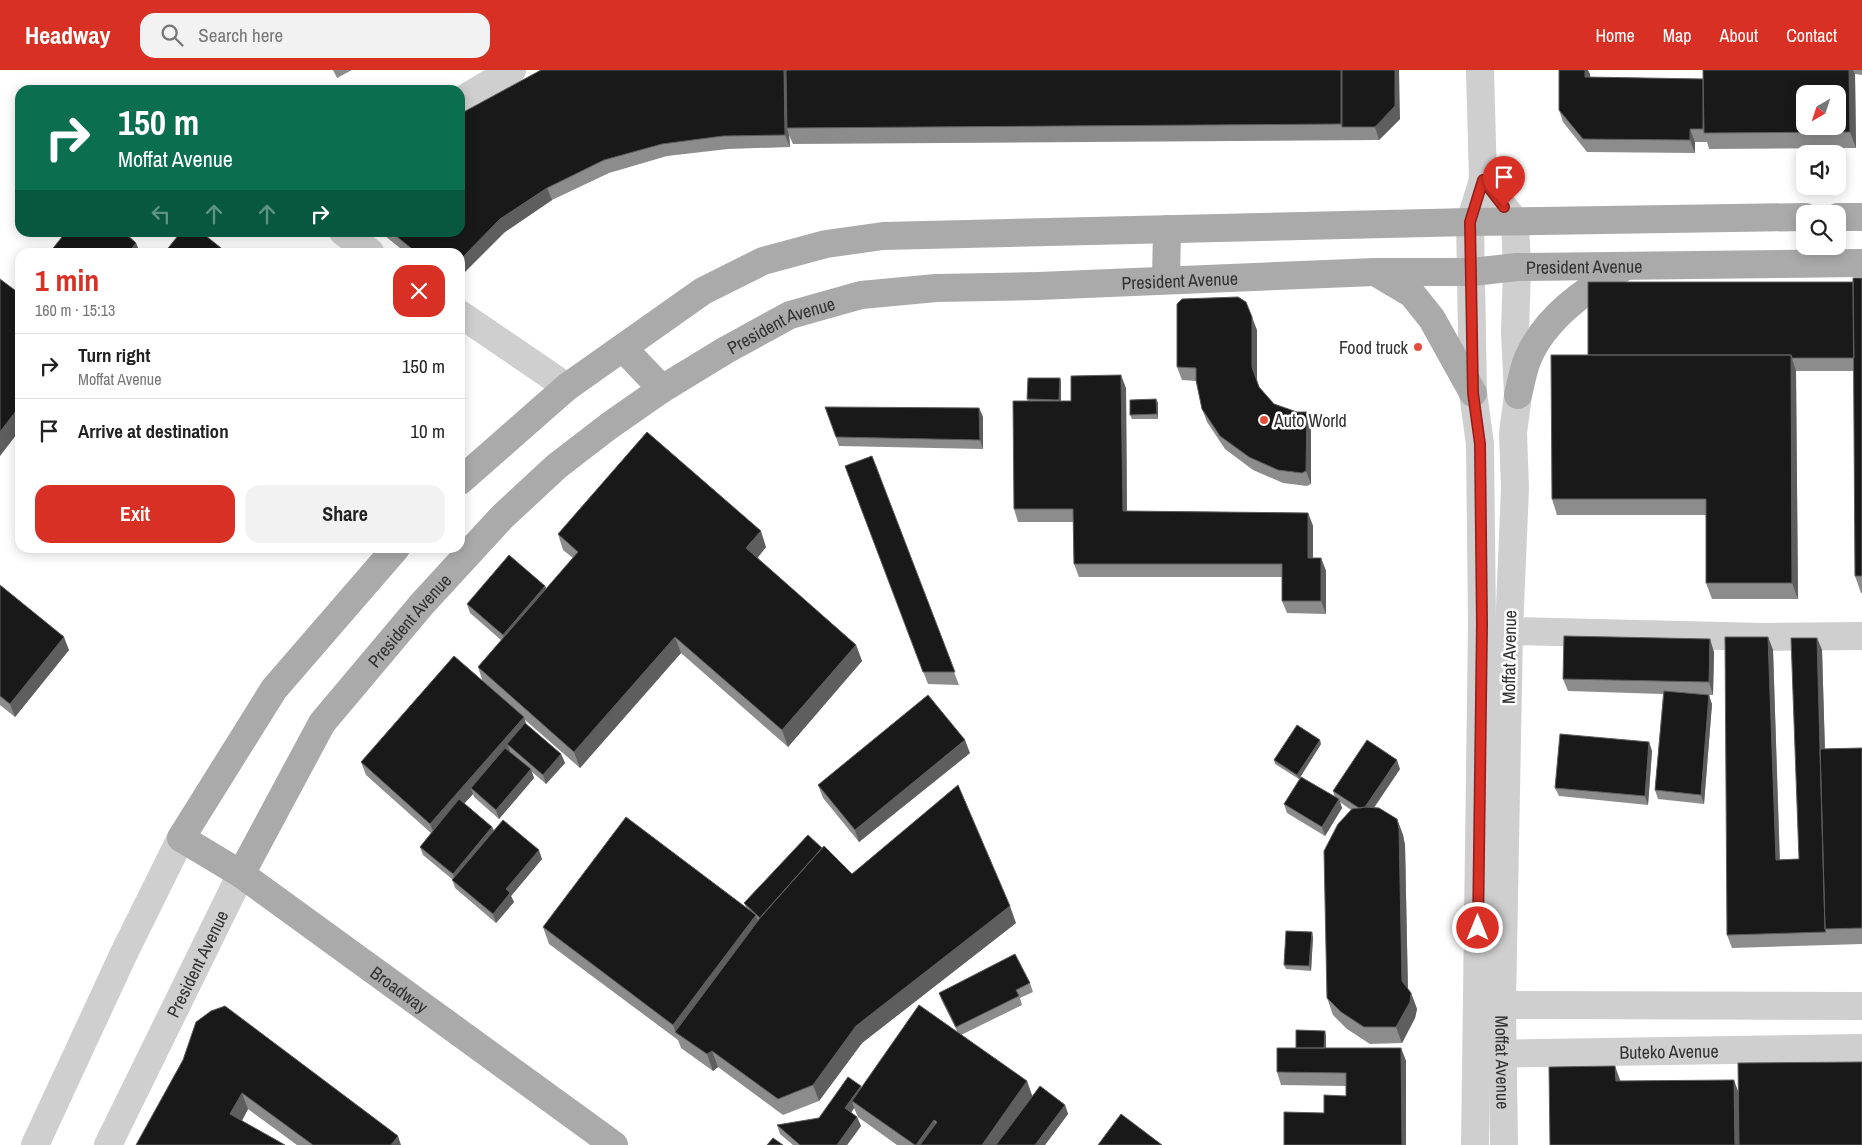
<!DOCTYPE html>
<html lang="en">
<head>
<meta charset="utf-8">
<style>
	body { margin:0; font-family:"Archivo Narrow",sans-serif; background:#f2f2f2; color:#222; height:100vh; display:flex; flex-direction:column; font-size:19px; white-space:nowrap }
	* { box-sizing:border-box; margin:0 }
	p { font-size:16px; color:#767676 }
	.icon { flex:none; width:28px; height:28px; fill:none; stroke:currentColor; stroke-width:2; stroke-linecap:round; stroke-linejoin:round }
	.map { position:relative; flex:1; overflow:hidden }
	.panel { position:absolute; left:15px; top:178px; width:450px; height:305px; display:flex; flex-direction:column; background:#fff; border-radius:15px; box-shadow:0 2px 12px #0003 }
	.panel>* { flex:none }
	.hud { position:absolute; left:15px; top:15px; width:450px; height:152px; border-radius:15px; box-shadow:0 2px 12px #0003; background:#0b6e4f; color:#fff; overflow:hidden }
	.needle { width:32px; rotate:219deg }
	.tools { position:absolute; left:1796px; top:15px; display:grid; gap:10px }
	.tools a { display:grid; place-items:center; width:50px; height:50px; border-radius:10px; background:#fff; box-shadow:0 2px 12px #0003; font-size:25px }
	.pin { position:absolute; display:grid; place-items:center; width:42px; height:42px; color:#fff; margin:-51px -21px; border-radius:50% 50% 50% 0; rotate:-45deg; box-shadow:0 0 5px #0007 }
	.pin .icon { rotate:45deg }
	.me { position:absolute; width:55px; margin:-28px; rotate:0deg; stroke-linejoin:round; filter:drop-shadow(0 0 4px #0008) }
	.turn { display:flex; align-items:center; gap:18px; height:105px; padding:0 20px; font-size:22px }
	.turn .icon { width:65px; height:65px; stroke-width:2.5 }
	.turn b { display:block; font-size:35px; line-height:42px }
	.lanes { display:flex; align-items:center; height:48px; padding:0 20px; background:#0003; justify-content:center; gap:25px; direction:ltr }
	.lanes .off { opacity:.35 }
	.round { display:grid; place-items:center; flex:none; width:52px; height:52px; border-radius:15px; background:#f2f2f2 }
	.headline { display:flex; align-items:center; justify-content:space-between; height:85px; padding:0 20px }
	h1 { font-size:30px; font-weight:800; line-height:38px; color:#d93025 }
	.action { display:flex; gap:10px; margin-top:auto; padding:10px 20px }
	.action a { flex:1; height:58px; border-radius:15px; background:#d93025; color:#fff; font-size:20px; font-weight:800; line-height:58px; text-align:center }
	.action a+a { background:#f2f2f2; color:#222 }
	ul { padding:0; list-style:none }
	li { display:flex; align-items:center; gap:15px; height:65px; padding:0 20px; border-top:1px solid #e0e0e0 }
	li div { flex:1 }
	li b { display:block; font-size:19px }
	li em { font-style:normal }
	header { display:flex; align-items:center; gap:30px; box-sizing:border-box; height:70px; padding:0 25px; background:#d93025; color:#fff }
	header strong { font-size:24px }
	nav { display:flex; gap:28px; margin-inline-start:auto; font-size:18px }
	.search { width:350px; height:45px; background:#f2f2f2; display:flex; align-items:center; gap:12px; box-sizing:border-box; padding:0 18px; border-radius:15px; color:#767676; font-size:19px }
	.map>svg:first-child { display:block }
</style>
</head>
<body>
<header>
<strong>Headway</strong>
<div class="search"><svg class="icon" aria-label="search" viewBox="0 0 24 24"><circle cx="10" cy="10" r="6"/><path d="M15 15l6 6"/></svg>Search here</div>
<nav><a>Home</a><a>Map</a><a>About</a><a>Contact</a></nav>
</header>
<div class="map">
<svg width="1862" height="1075" viewBox="0 0 1862 1075">
	<rect width="100%" height="100%" fill="#fff"/>
	<g fill="none" stroke-linecap="round" stroke-linejoin="round">
		<g stroke="#cfcfcf" stroke-width="28">
			<path d="M460 31 512 0"/>
			<path id="s1" d="M1483 110 1515 151 1517 197 1515 263 1518 325 1513 363 1515 418 1509 561 1502 935 1504 1075"/>
			<path d="M343 162 370 182"/>
			<path d="M460 244 567 317"/>
			<path d="M1509 561 1765 567 1862 566"/>
			<path d="M1484 935 1862 936"/>
			<path id="s2" d="M1484 984 1862 978"/>
			<path d="M35 1075 125 881 181 768"/>
			<path id="s3" d="M108 1075 241 804"/>
			<path d="M1475 1075 1482 554 1480 374 1473 323 1470 152 1483 110 1480 0"/>
		</g>
		<g stroke="#aaa" stroke-width="28">
			<path d="M1838 147H1862"/>
			<path d="M1375 202 1412 224 1432 249 1473 323"/>
			<path d="M1166 210 1167 159"/>
			<path d="M623 278 662 319"/>
			<path d="M1518 325C1521 313 1523 300 1528 288 1545 248 1585 220 1621 199"/>
			<path d="M460 411 567 317 703 221 763 191 826 174 883 166 1470 152 1805 147"/>
			<path id="s4" d="M396 478 274 619 181 768 241 804 614 1075"/>
			<path id="s5" d="M241 804 322 653 422 534 502 447 557 396 609 356 662 319 726 280 790 245 861 225 936 218 1038 216 1375 202H1472L1517 197 1862 193"/>
		</g>
	</g>
	<path fill="#8c8c8c" d="M333 0H352L337 8Z
		M1703 0H1862V5L1855 4 1856 78 1709 79 1707 72H1695V83L1587 82 1563 52 1559 40 1590 4V7L1703 9Z
		M460 44 1400 49 1379 70 793 74 789 65 790 77 728 79 667 86 609 103 552 130 505 162 460 182H405L380 162H460Z
		M1862 208V523H1861L1855 506 1854 301H1796L1798 529H1712L1706 513V445H1557L1552 429 1853 212Z
		M1257 260V310L1259 318 1274 334 1297 342H1307L1311 355V414L1307 416 1283 413 1253 400 1225 379 1207 352 1202 339 1196 311 1182 310 1177 297Z
		M1060 308 1061 312V331H1071L1126 318 1127 441 1308 443 1313 456V488H1321L1326 501V544L1287 543 1282 531V507H1079L1074 494 1073 452H1018L1014 439 1028 331 1027 329Z
		M1156 329 1158 333V349H1132L1130 345Z
		M979 338 983 347V379L839 376 836 367Z
		M872 386 959 615 928 614 845 396Z
		M558 464 766 477 757 488 856 575 862 591 788 677 681 583 580 698 524 649 526 654 561 684 565 693 546 714 531 701 534 708 499 749 474 727 473 724 464 733 492 757 494 761 542 789 511 826 514 832 496 853 455 818 452 809 423 785 420 777 431 763 366 705 361 692 483 612 478 597 501 570 470 543 467 534 545 516 546 519 573 488 563 480Z
		M0 515 69 580 15 647 0 635Z
		M1768 567 1773 580 1780 790 1799 789 1817 568 1822 580 1825 679 1862 678V874L1732 878 1727 865Z
		M1714 582 1713 625H1703L1712 634 1704 734 1658 729 1655 720 1663 624 1568 621 1563 609Z
		M1649 672 1652 681 1648 735 1559 726 1555 718Z
		M1321 674 1299 709 1275 694 1274 690Z
		M970 683 859 772 823 728 818 715Z
		M1400 699 1374 738 1397 749 1403 765 1405 775 1408 919 1411 923 1417 939 1415 948 1402 973 1370 974 1347 959 1333 945 1327 928 1351 740 1340 732 1342 738 1325 766 1287 743 1284 734 1335 727 1333 721Z
		M822 778 852 804 1016 853 862 973 819 1031 783 1045 718 997 713 1001 681 978 678 970 549 874 543 857 746 837 744 833Z
		M1313 867 1311 901 1286 899 1284 895Z
		M1030 913 1033 922 1020 928 1022 935 961 965 1027 1011 1032 1026 1065 1035 1068 1044 1045 1075H897L858 1047 854 1038 851 1043 857 1047 861 1056 847 1075H793L780 1064 777 1055 819 1048 861 1016V1018L958 963 942 931 939 923Z
		M1326 966V978H1401L1406 991V1075H1284L1346 1026V1016L1281 1015 1277 1002 1296 978Z
		M183 990 401 1075H297L248 1039 242 1051 136 1075Z"/>
	<path fill="#5e5e5e" d="M784 0H788L787 58 789 65 790 77 785 65Z
		M1341 0H1346L1342 57 1341 54Z
		M1395 0H1399L1400 49 1379 70 1375 57Z
		M1585 0H1588L1590 4V20L1585 7Z
		M1849 0H1853L1855 4 1856 78 1850 62Z
		M1690 59 1695 72V83L1690 70Z
		M547 118 552 130 505 162 460 207V190L500 149Z
		M136 173 140 182H129Z
		M1252 247 1257 260V310L1252 297Z
		M1791 285 1796 301 1798 529 1792 513Z
		M1121 305 1126 318 1127 454 1123 441Z
		M1060 308 1061 312V334L1059 330Z
		M1156 329 1158 333V349L1157 344Z
		M20 336V360L0 386V362Z
		M979 338 983 347V379L980 370Z
		M1307 342 1311 355V414L1306 401Z
		M1308 443 1313 456V501L1308 488Z
		M761 461 766 477 752 495 746 478Z
		M1321 488 1326 501V544L1321 531Z
		M545 516 549 524 506 574 503 565Z
		M64 567 69 580 15 647 10 634Z
		M675 567 681 583 580 698 574 682Z
		M1768 567 1773 580 1780 803 1776 790Z
		M1817 568 1822 580 1830 858 1826 859Z
		M1710 569 1714 582 1713 625 1709 612Z
		M856 575 862 591 788 677 782 660Z
		M1709 625 1712 634 1704 734 1701 725Z
		M524 647 528 660 507 674 510 681 471 718 473 724 435 766 430 754Z
		M965 670 970 683 859 772 855 760Z
		M1320 670 1321 674 1299 709 1297 705Z
		M1649 672 1652 681 1648 735 1645 726Z
		M561 684 565 693 546 714 543 705Z
		M1397 690 1400 699 1366 749 1362 741Z
		M531 699 534 708 499 749 496 740Z
		M1339 729 1342 738 1325 766 1322 757Z
		M1397 749 1403 765 1405 775 1408 927 1402 911Z
		M492 757 496 765 456 813 453 804Z
		M539 780 542 789 511 826 514 832 496 853 493 844 506 819Z
		M1010 836 1016 853 862 973 819 1031 813 1015 856 956Z
		M756 845 762 861 676 963 673 955Z
		M1312 862 1313 867 1311 901 1309 896Z
		M1411 923 1417 939 1415 948 1402 973 1396 957Z
		M1325 961 1326 966V988L1324 984Z
		M1401 978 1406 991V1075H1402Z
		M712 981 718 997 713 1001 707 984Z
		M1615 996 1623 1018 1616 1011Z
		M1734 1010 1742 1032V1075H1735Z
		M1027 1011 1033 1028 999 1075H982Z
		M861 1016 864 1025 852 1031 854 1038 848 1047 845 1038Z
		M242 1023 248 1039 236 1061 230 1044Z
		M1065 1035 1068 1044 1045 1075H1035Z
		M857 1047 861 1056 847 1075H837Z
		M934 1050 940 1066 934 1075H916Z
		M398 1066 401 1075H391Z"/>
	<path fill="#191919" stroke="#5e5e5e" fill-rule="evenodd" d="M541 0H784L785 65 723 66 662 74 604 90 547 118 500 149 460 190V182H416L391 162H460V44Z
		M786 0H1341V54L787 58Z
		M1342 0H1395V36L1375 57H1342Z
		M1559 0H1585V7L1703 9V59H1690V70L1583 69 1559 40Z
		M1703 0H1849L1850 62 1704 63ZM1805 24H1838V56H1805Z
		M66 162H124L136 173 129 182H50Z
		M181 162H201L226 182H165Z
		M1853 208H1862V506H1855Z
		M0 209 20 224V336L0 362Z
		M1588 212H1853L1854 288H1792L1791 285H1588Z
		M1238 227 1246 232 1252 247V297L1259 317 1274 334 1297 342H1307L1306 401 1302 403 1278 400 1249 387 1220 366 1202 339 1196 310V298L1177 297V234L1182 229Z
		M1551 285H1791L1792 513H1706V429H1552Z
		M1121 305 1123 441 1308 443V488H1321V531H1282V494H1074L1073 439H1014L1013 331H1071V306Z
		M1028 308H1060L1059 330 1027 329Z
		M1156 329 1157 344 1130 345V330Z
		M825 337 979 338 980 370 836 367Z
		M647 362 761 461 746 478 856 575 782 660 675 567 574 682 478 597 578 482 558 464Z
		M872 386 955 602H923L845 396Z
		M509 485 545 516 503 565 467 534Z
		M0 515 64 567 10 634 0 626Z
		M1564 566 1710 569 1709 612 1563 609Z
		M1725 567H1768L1776 790 1799 789 1791 568H1817L1825 859 1826 862 1727 865Z
		M454 586 524 647 430 754 361 692Z
		M1664 621 1709 625 1701 725 1655 720Z
		M928 625 965 670 855 760 818 715Z
		M525 653 561 684 543 705 507 674Z
		M1297 655 1320 670 1297 705 1274 690Z
		M1560 664 1649 672 1645 726 1555 718Z
		M1367 670 1397 690 1365 737 1359 738 1333 721Z
		M505 678 531 699 496 740 471 718Z
		M1862 678V858L1825 859 1820 679Z
		M1301 707 1339 729 1322 757 1284 734Z
		M958 715 1010 836 856 956 813 1015 778 1029 712 981 707 984 675 962 763 844 824 776 852 804Z
		M459 729 492 757 453 804 420 777Z
		M1365 737 1379 738 1397 749 1399 759 1402 911 1411 923 1410 932 1396 957H1364L1341 942 1327 928 1324 781 1338 754 1352 739Z
		M626 747 756 845 673 955 543 857Z
		M503 750 539 780 506 819 510 823 493 844 452 810Z
		M808 765 822 778 760 848 744 833Z
		M1286 861 1312 862 1309 896 1284 895Z
		M1015 884 1030 913 1016 920 1019 926 956 957 939 923Z
		M919 935 1027 1011 982 1075H920L937 1052 934 1050 916 1075H915L852 1031Z
		M225 936 398 1066 391 1075H313L242 1023 230 1044 285 1075H136L183 990 196 952 211 941Z
		M1296 960 1325 961 1324 978H1296Z
		M1277 978H1401L1402 1075H1284V1042L1324 1043V1025L1346 1026V1003L1277 1002Z
		M1862 992V1075H1739L1738 993Z
		M1615 996 1616 1011 1734 1010 1735 1075H1550L1549 997Z
		M848 1007 861 1016 845 1038 857 1047 837 1075H800L777 1055 819 1048Z
		M1040 1016 1065 1035 1035 1075H996Z
		M1121 1044 1162 1075H1098Z
		M773 1068 783 1075H767Z"/>
	<g fill="none" stroke-linecap="round" stroke-linejoin="round">
		<g stroke="#8d1f18" stroke-width="12">
			<path id="route" d="M1478 858 1482 554 1480 374 1473 323 1470 152 1483 110 1504 137"/>
		</g>
		<use href="#route" stroke="#d93025" stroke-width="9"/>
	</g>
	<g fill="#e24e3c" stroke="#fff" stroke-width="2">
		<circle cx="1418" cy="277" r="5"/>
		<circle cx="1264" cy="350" r="5"/>
	</g>
	<g text-anchor="middle" dominant-baseline="central" stroke-width="5" stroke-linejoin="round" paint-order="stroke">
		<g font-size="18" fill="#323232" stroke="#fff">
			<text stroke="none"><textPath href="#s5" startOffset="1596">President Avenue</textPath></text>
			<text stroke="none"><textPath href="#s5" startOffset="1191">President Avenue</textPath></text>
			<text stroke="none"><textPath href="#s5" startOffset="786">President Avenue</textPath></text>
			<text stroke="none"><textPath href="#s5" startOffset="306">President Avenue</textPath></text>
			<text transform="translate(1509 587) rotate(-89)">Moffat Avenue</text>
			<text stroke="none"><textPath href="#s3" startOffset="202">President Avenue</textPath></text>
			<text stroke="none"><textPath href="#s4" startOffset="628">Broadway</textPath></text>
			<text stroke="none"><textPath href="#s2" startOffset="185">Buteko Avenue</textPath></text>
			<text stroke="none"><textPath href="#s1" startOffset="894">Moffat Avenue</textPath></text>
		</g>
		<g font-size="18" fill="#323232" stroke="#fff" text-anchor="end">
			<text x="1408" y="277">Food truck</text>
			<text x="1274" y="350" text-anchor="start">Auto World</text>
		</g>
	</g>
</svg>
<div class="tools">
<a><svg class="needle" viewBox="-14 -14 28 28"><path d="M0-13l5 13h-10z" fill="#e53935"/><path d="M0 13l5-13h-10z" fill="#767676"/></svg></a>
<a><svg class="icon" aria-label="sound" viewBox="0 0 24 24"><path d="M4 9h4l5-4v14l-5-4H4zM17 9q2 3 0 6"/></svg></a>
<a><svg class="icon" aria-label="search" viewBox="0 0 24 24"><circle cx="10" cy="10" r="6"/><path d="M15 15l6 6"/></svg></a>
</div>
<div class="pin" style="left:1504px;top:137px;background:#d93025"><svg class="icon" aria-label="arrive" viewBox="0 0 24 24"><path d="M6 21V4h12l-3 4 3 4H6"/></svg></div>
<svg class="me" style="left:1478px;top:858px" viewBox="-20 -20 40 40"><circle r="17" fill="#d93025" stroke="#fff" stroke-width="3"/><path d="M0-11L8 9 0 5-8 9z" fill="#fff"/></svg>
<div class="hud">
<div class="turn"><svg class="icon" aria-label="right" viewBox="0 0 24 24"><path d="M7 20v-9h11M14 6l5 5-5 5"/></svg><div><b>150 m</b>Moffat Avenue</div></div>
<div class="lanes"><svg class="icon off" aria-label="left" viewBox="0 0 24 24"><path d="M17 20v-9H6M10 6l-5 5 5 5"/></svg><svg class="icon off" aria-label="ahead" viewBox="0 0 24 24"><path d="M12 20V5M6 11l6-6 6 6"/></svg><svg class="icon off" aria-label="ahead" viewBox="0 0 24 24"><path d="M12 20V5M6 11l6-6 6 6"/></svg><svg class="icon" aria-label="right" viewBox="0 0 24 24"><path d="M7 20v-9h11M14 6l5 5-5 5"/></svg></div>
</div>
<section class="panel">
<div class="headline"><div><h1>1 min</h1><p>160 m · 15:13</p></div><a class="round" style="background:#d93025;color:#fff"><svg class="icon" aria-label="close" viewBox="0 0 24 24"><path d="M6 6l12 12M18 6L6 18"/></svg></a></div>
<ul>
<li><svg class="icon" aria-label="right" viewBox="0 0 24 24"><path d="M7 20v-9h11M14 6l5 5-5 5"/></svg><div><b>Turn right</b><p>Moffat Avenue</p></div><em>150 m</em></li>
<li><svg class="icon" aria-label="arrive" viewBox="0 0 24 24"><path d="M6 21V4h12l-3 4 3 4H6"/></svg><div><b>Arrive at destination</b></div><em>10 m</em></li>
</ul>
<div class="action"><a>Exit</a><a>Share</a></div>
</section>
</div>
</body>
</html>
